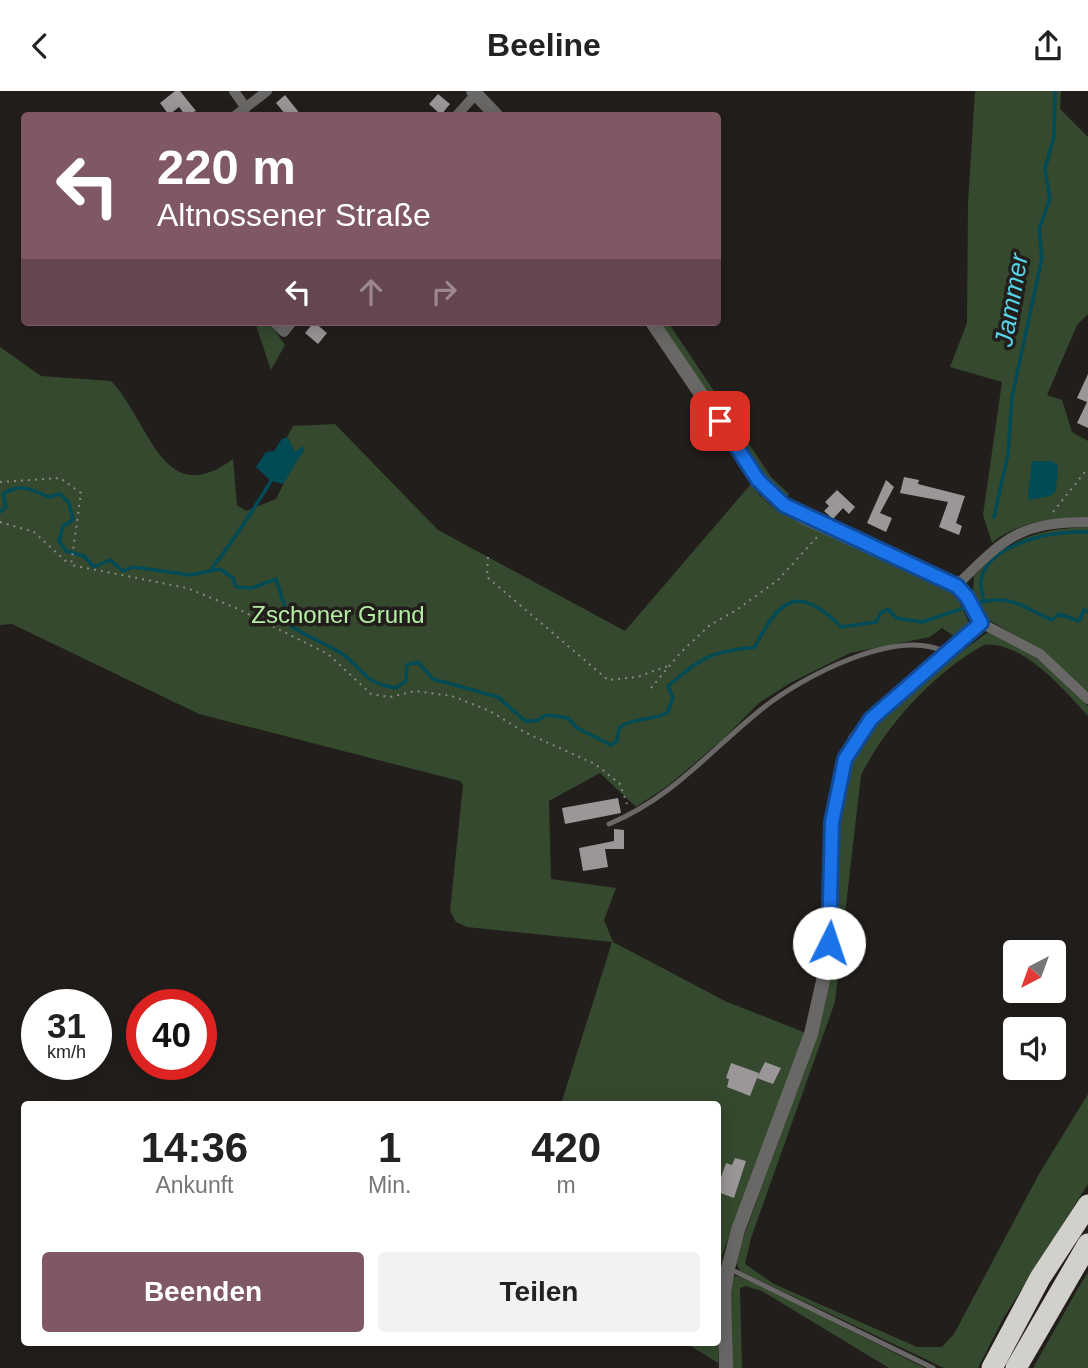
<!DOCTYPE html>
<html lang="de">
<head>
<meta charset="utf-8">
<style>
	body { margin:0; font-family:Arial,sans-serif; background:#f2f2f2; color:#222; height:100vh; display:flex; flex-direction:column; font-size:26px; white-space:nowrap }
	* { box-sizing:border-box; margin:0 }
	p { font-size:23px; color:#767676 }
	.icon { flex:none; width:38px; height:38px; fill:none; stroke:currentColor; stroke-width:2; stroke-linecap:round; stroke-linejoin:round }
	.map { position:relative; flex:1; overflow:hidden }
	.details { position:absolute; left:21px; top:1010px; width:700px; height:245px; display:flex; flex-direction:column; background:#fff; border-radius:7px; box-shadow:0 4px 18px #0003 }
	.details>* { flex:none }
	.guide { position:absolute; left:21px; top:21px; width:700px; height:214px; border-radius:7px; box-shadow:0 4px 18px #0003; background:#7f5864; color:#fff; overflow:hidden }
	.needle { width:46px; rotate:221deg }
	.tools { position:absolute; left:1003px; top:849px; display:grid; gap:14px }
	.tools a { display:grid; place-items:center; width:63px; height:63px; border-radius:7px; background:#fff; box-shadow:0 4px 18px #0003; font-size:35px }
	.speed { position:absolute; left:21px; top:898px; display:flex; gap:14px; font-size:35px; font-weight:700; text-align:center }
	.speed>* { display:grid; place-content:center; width:91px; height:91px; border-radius:50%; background:#fff; box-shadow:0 4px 18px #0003; line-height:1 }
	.speed small { font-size:18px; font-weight:400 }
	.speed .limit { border:10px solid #d22; background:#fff; color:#111 }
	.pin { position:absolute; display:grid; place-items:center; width:60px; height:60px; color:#fff; margin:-30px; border-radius:14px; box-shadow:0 4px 10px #0006 }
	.me { position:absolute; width:77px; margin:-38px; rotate:4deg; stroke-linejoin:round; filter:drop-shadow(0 0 5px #0008) }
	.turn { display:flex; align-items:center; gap:24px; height:147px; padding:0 21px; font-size:32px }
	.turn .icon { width:91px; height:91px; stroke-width:2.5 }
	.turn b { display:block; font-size:49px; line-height:60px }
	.lanes { display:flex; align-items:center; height:66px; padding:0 21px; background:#0003; justify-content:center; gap:35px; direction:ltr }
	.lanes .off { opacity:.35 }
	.eta { display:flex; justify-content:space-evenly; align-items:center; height:119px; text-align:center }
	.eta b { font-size:42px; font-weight:800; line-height:49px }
	.primary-button { display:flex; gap:14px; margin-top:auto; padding:14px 21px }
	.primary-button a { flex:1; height:80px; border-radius:7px; background:#7f5864; color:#fff; font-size:28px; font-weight:800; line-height:80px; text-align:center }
	.primary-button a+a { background:#f2f2f2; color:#222 }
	header { display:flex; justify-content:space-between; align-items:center; height:91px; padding:0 21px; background:#fff; font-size:32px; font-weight:800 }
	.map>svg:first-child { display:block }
</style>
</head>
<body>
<header><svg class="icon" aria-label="back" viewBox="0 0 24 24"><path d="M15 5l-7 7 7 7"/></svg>Beeline<svg class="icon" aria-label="share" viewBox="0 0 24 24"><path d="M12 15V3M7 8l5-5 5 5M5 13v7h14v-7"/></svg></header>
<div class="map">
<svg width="1088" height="1277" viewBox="0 0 1088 1277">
	<rect width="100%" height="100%" fill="#221e1c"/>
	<path fill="#34492e" d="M975 0H1061L1060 18 1088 46V223L1077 234 1047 304 1062 309 1072 341 1088 350V426C1055 427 1018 430 992 452L983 424 1002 291 950 276 967 232 968 112Z
		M255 231H269L285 254 271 279Z
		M656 231H668L771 386 789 403 786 409 774 401Z
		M0 256 41 285 111 290C150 330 162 421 233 368L237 414 246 420 276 408 294 371 304 359 295 361 287 346 293 335 335 333 438 439 625 540 751 393 762 407 780 422 950 500 959 510 969 532 958 548 942 537 930 546 850 562 790 592 759 612 723 648 669 694 636 716 600 682 549 710 551 788 616 797 604 829 613 851 725 910 806 942 722 1164 718 1202V1013H561L612 851 467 836 456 831 450 820 463 694 460 690 199 623 12 533 0 534Z
		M1088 436V602L1044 561 987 528 973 500 974 485C1011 447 1036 438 1088 436Z
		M988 541C1027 555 1061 585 1088 615V625C1064 599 1022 549 984 554 934 581 886 635 861 684L835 911 751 1147 745 1173 774 1193 917 1256H942L954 1243 1039 1083 1088 1003V1093L1004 1226 978 1277H944L740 1180 735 1170 817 942 842 695 866 640 908 601Z
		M1088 1181V1277H1033L1080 1194Z
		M737 1185 763 1196 925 1277H889L762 1200 746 1195 740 1197 742 1277H730L728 1229 732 1186Z
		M718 1245V1272L684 1251H718Z"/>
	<path fill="#004b55" d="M287 346 295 361 303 355 304 359 283 393 271 390 256 376 266 361 274 360 282 348Z
		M1032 370H1052L1058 375 1056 400 1050 405 1029 409 1028 404Z"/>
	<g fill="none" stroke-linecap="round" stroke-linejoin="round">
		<path stroke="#004b55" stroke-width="3.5" d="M0 421 6 416 3 403C19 392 32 398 48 406L60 403 69 412 73 429 63 435 59 450 66 460 84 465 94 476 110 469 123 480 133 476 190 484 220 478 233 487 236 496 252 497 276 488 291 535C307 546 325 552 341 562 364 578 364 593 396 597L406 590 407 574 418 571 433 588 498 606 525 630H536L547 624 568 627 577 637 611 654 617 650 619 637C634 626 650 630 667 622L673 607 668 595C704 565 708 562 755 556 779 508 798 492 841 536L876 531 881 522 888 518 896 527 922 531 967 516
			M994 426 1008 363 1012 306 1042 167 1039 138 1050 108 1045 78 1054 45 1055 0
			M210 480C232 451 252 421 271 390
			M984 511C983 504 980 496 981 489 988 451 1057 439 1088 441
			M974 513C1012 502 1019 515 1052 529L1059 523 1079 530 1084 519 1088 520"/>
	</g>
	<path fill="#9b9698" d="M175 0H180L196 20 185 24 179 16 169 24 160 12Z
		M438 3 450 13 441 24 429 13Z
		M285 4 301 24H286L276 12Z
		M314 231 327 242 318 253 305 242Z
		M1088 283V337L1077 332 1087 311 1077 307Z
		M904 386 919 389 918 393 965 405 956 432 962 435 959 444 939 436 948 411 900 402Z
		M886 389 894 396 880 422 892 427 886 441 867 432Z
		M837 399 855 416 849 423 843 417 833 428 824 420 829 415 825 411Z
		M618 707 621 722 565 733 562 717Z
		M614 738 624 739V758H605L608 776 583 780 579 757 614 750Z
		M765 971 781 977 773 993 757 987Z
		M731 972 759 982 750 1005 727 996 729 988 726 987Z
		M735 1067 746 1070 734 1107 718 1101V1095L726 1072 732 1074Z"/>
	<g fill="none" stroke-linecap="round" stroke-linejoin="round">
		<path stroke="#898684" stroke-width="2" stroke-dasharray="2 5" stroke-linecap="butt" d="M0 391 60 387 81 402 71 474 187 497 236 517 328 563 371 603 390 606 415 600 452 605 490 620 524 641 595 673 620 693 627 713
			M1053 421 1088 377
			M0 431 34 441 70 474
			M488 466 487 486 608 589 637 586 668 575
			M651 597 681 561 710 534 735 520 778 489 817 446"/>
		<path stroke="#696866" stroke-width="5" d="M609 733C674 706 710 659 763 617 802 586 896 536 945 561
			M728 1177 933 1277"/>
		<path stroke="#696866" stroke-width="10" d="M234 0 246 17
			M236 24 267 0
			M457 24 476 3
			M274 231 284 241 292 231
			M956 495C1004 448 1018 431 1088 431
			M981 532 1040 563 1088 608"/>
		<path stroke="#696866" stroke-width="14" d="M473 0 496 24
			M652 231 768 402 803 426 956 495 967 506 981 532 871 628 855 648 841 680 832 731V825L825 881 811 943 738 1139 728 1177 724 1201 726 1277"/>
		<path stroke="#d1d0cb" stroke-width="21" d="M992 1277 1040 1187 1088 1114
			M1016 1277 1088 1153"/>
	</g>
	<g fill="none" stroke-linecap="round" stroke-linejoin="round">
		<g stroke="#114b97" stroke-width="18">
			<path id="route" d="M720 330 758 389 784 414 957 495 967 506 981 532 871 628 845 668 832 731 829 852"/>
		</g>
		<use href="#route" stroke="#1a73e8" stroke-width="12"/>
	</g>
	<g text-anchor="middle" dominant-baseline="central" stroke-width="7" stroke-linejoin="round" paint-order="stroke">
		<g font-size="24" fill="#b5eda5" stroke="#221e1c">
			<text x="338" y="523">Zschoner Grund</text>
		</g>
		<g font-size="26" font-style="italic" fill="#56d3e7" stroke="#221e1c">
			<text transform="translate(1011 209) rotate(-80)">Jammer</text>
		</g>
	</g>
</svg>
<div class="tools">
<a><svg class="needle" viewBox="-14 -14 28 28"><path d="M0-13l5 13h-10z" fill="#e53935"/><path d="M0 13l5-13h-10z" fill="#767676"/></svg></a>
<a><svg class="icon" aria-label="sound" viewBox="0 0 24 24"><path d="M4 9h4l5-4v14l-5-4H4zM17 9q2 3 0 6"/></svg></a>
</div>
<div class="speed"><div>31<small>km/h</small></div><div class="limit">40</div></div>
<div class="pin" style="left:720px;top:330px;background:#d93025"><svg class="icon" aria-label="arrive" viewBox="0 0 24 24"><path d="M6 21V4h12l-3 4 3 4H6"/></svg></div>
<svg class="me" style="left:829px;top:852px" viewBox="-20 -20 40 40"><circle r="19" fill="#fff"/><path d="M0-13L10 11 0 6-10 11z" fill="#1a73e8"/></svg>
<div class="guide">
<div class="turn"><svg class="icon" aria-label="left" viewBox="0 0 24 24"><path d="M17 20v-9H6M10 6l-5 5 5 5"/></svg><div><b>220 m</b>Altnossener Straße</div></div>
<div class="lanes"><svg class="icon" aria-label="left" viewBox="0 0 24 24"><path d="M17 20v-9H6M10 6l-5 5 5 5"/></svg><svg class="icon off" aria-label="ahead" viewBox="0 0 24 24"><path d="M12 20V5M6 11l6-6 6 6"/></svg><svg class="icon off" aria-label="right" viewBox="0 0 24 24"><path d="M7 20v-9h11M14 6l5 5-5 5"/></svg></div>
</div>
<section class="details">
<div class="eta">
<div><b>14:36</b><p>Ankunft</p></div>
<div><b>1</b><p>Min.</p></div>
<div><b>420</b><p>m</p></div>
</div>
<div class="primary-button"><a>Beenden</a><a>Teilen</a></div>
</section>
</div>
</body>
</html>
